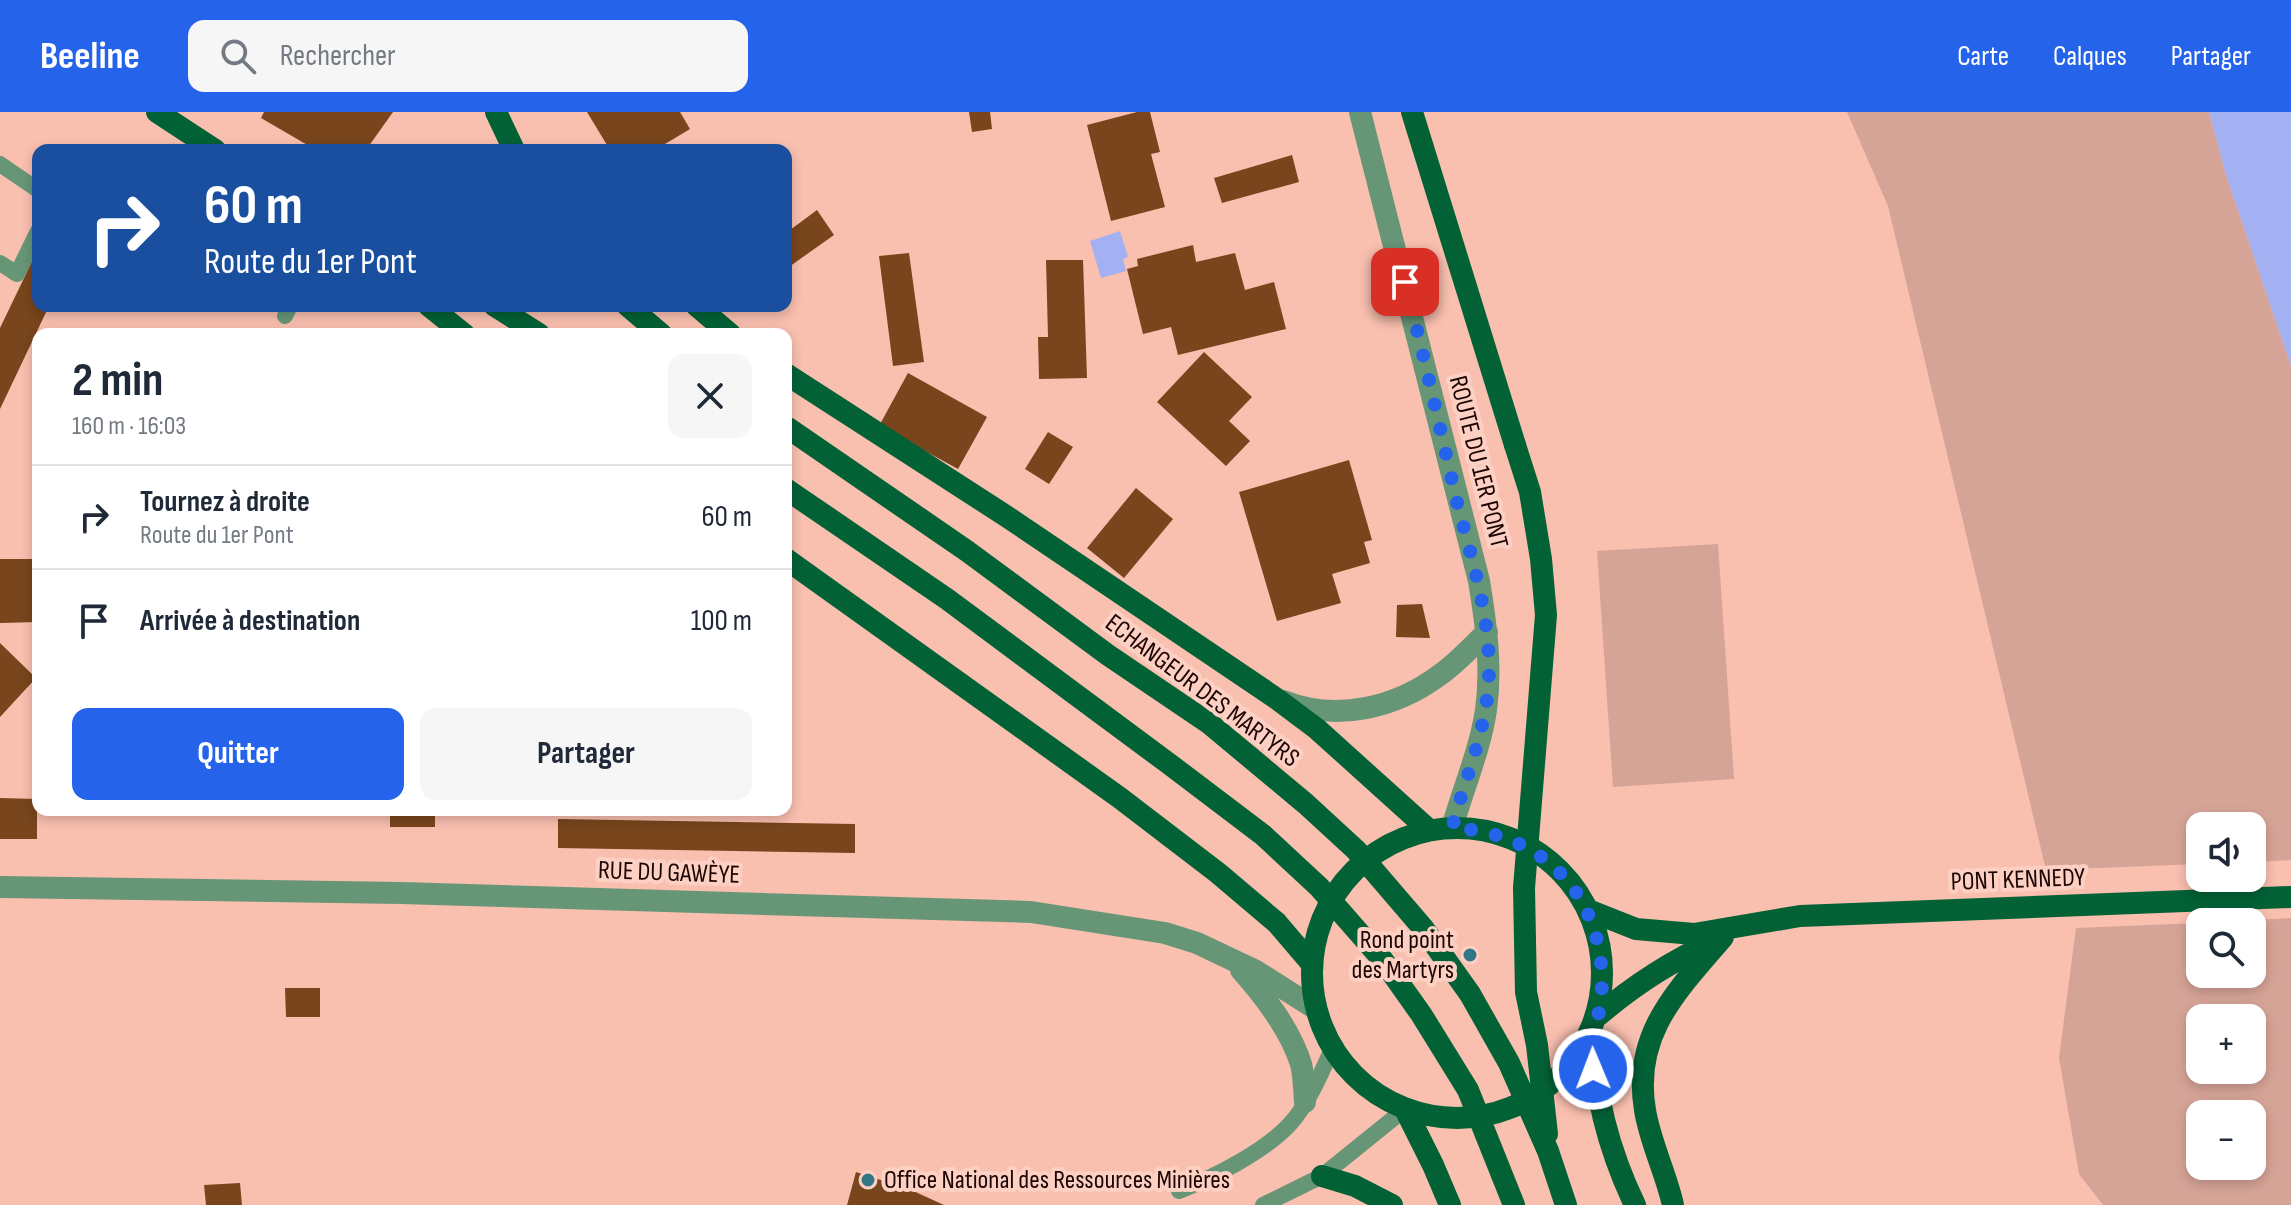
<!DOCTYPE html>
<html lang="fr">
<head>
<meta charset="utf-8">
<style>
	body { margin:0; font-family:"Sofia Sans Condensed",sans-serif; background:#f6f6f7; color:#1f2937; height:100vh; display:flex; flex-direction:column; font-size:30px; white-space:nowrap }
	* { box-sizing:border-box; margin:0 }
	p { font-size:26px; color:#747a83 }
	.icon { flex:none; width:44px; height:44px; fill:none; stroke:currentColor; stroke-width:2; stroke-linecap:round; stroke-linejoin:round }
	.map { position:relative; flex:1; overflow:hidden }
	.side { position:absolute; left:32px; top:216px; width:760px; height:488px; display:flex; flex-direction:column; background:#fff; border-radius:16px; box-shadow:0 4px 12px #0003 }
	.side>* { flex:none }
	.banner { position:absolute; left:32px; top:32px; width:760px; height:168px; border-radius:16px; box-shadow:0 4px 12px #0003; background:#1a4fa0; color:#fff; overflow:hidden }
	.tools { position:absolute; left:2186px; top:700px; display:grid; gap:16px }
	.tools a { display:grid; place-items:center; width:80px; height:80px; border-radius:16px; background:#fff; box-shadow:0 4px 12px #0003; font-size:40px }
	.pin { position:absolute; display:grid; place-items:center; width:68px; height:68px; color:#fff; margin:-34px; border-radius:16px; box-shadow:0 4px 12px #0006 }
	.me { position:absolute; width:88px; margin:-44px; rotate:359deg; stroke-linejoin:round; filter:drop-shadow(0 0 6px #0008) }
	.turn { display:flex; align-items:center; gap:28px; height:168px; padding:0 40px; font-size:36px }
	.turn .icon { width:104px; height:104px; stroke-width:2.5 }
	.turn b { display:block; font-size:56px; line-height:68px }
	.round { display:grid; place-items:center; flex:none; width:84px; height:84px; border-radius:16px; background:#f6f6f7 }
	.overview { display:flex; align-items:center; justify-content:space-between; height:136px; padding:0 40px }
	h1 { font-size:48px; font-weight:700; line-height:60px }
	.primary-button { display:flex; gap:16px; margin-top:auto; padding:16px 40px }
	.primary-button a { flex:1; height:92px; border-radius:16px; background:#2563eb; color:#fff; font-size:32px; font-weight:700; line-height:92px; text-align:center }
	.primary-button a+a { background:#f6f6f7; color:#1f2937 }
	ul { padding:0; list-style:none }
	li { display:flex; align-items:center; gap:24px; height:104px; padding:0 40px; border-top:2px solid #e0e1e3 }
	li div { flex:1 }
	li b { display:block; font-size:30px }
	li em { font-style:normal }
	header { display:flex; align-items:center; gap:48px; box-sizing:border-box; height:112px; padding:0 40px; background:#2563eb; color:#fff }
	header strong { font-size:38px }
	nav { display:flex; gap:44px; margin-inline-start:auto; font-size:28px }
	.search { width:560px; height:72px; background:#f6f6f7; display:flex; align-items:center; gap:20px; box-sizing:border-box; padding:0 28px; border-radius:16px; color:#747a83; font-size:30px }
	.map>svg:first-child { display:block }
</style>
</head>
<body>
<header>
<strong>Beeline</strong>
<div class="search"><svg class="icon" aria-label="search" viewBox="0 0 24 24"><circle cx="10" cy="10" r="6"/><path d="M15 15l6 6"/></svg>Rechercher</div>
<nav><a>Carte</a><a>Calques</a><a>Partager</a></nav>
</header>
<div class="map">
<svg width="2291" height="1093" viewBox="0 0 2291 1093">
	<rect width="100%" height="100%" fill="#f9bfaf"/>
	<path fill="#d6a497" fill-rule="evenodd" d="M1847 0H2209L2226 63 2291 254V748L2252 750V714H2200V752L2046 758 1888 94Z
		M1718 432 1734 667 1613 675 1597 439Z
		M2291 806V1093H2103L2079 1062 2059 946 2076 816 2200 811V862H2252V810H2212ZM2200 906H2252V958H2200ZM2200 1002H2252V1054H2200Z"/>
	<path fill="#a3b0f2" d="M2209 0H2291V254L2226 63Z
		M1120 119 1128 145 1123 147 1126 159 1101 166 1090 129Z"/>
	<path fill="#78451c" d="M264 0H393L366 38H316L261 6Z
		M587 0H680L690 17 655 38H610Z
		M969 0H990L992 17 972 20Z
		M1137 0H1150L1160 40 1151 42 1165 95 1111 109 1087 13Z
		M1292 43 1299 70 1222 91 1214 66Z
		M817 98 834 123 786 157V121Z
		M1193 133 1196 150 1235 141 1245 178 1274 170 1286 217 1178 243 1171 215 1143 222 1127 157 1138 154 1137 147Z
		M38 137V194H49L0 297V216Z
		M909 141 924 250 893 254 879 144Z
		M1046 148H1083L1087 266 1039 267 1038 225H1048Z
		M1204 240 1252 285 1229 309 1250 329 1226 354 1157 290Z
		M908 261 987 305 958 357 879 314Z
		M1048 320 1073 335 1049 372 1025 357Z
		M1349 348 1372 428 1364 430 1370 451 1332 462 1341 491 1277 509 1239 380Z
		M1136 376 1173 407 1124 466 1087 436Z
		M0 447H38V510L0 511Z
		M1422 492 1430 526 1396 525 1397 493Z
		M0 531 36 566 0 605Z
		M0 686 37 687V727H0Z
		M390 698H435V715H390Z
		M558 707 855 712V741L558 736Z
		M285 876H320V905H286Z
		M856 1060 909 1077 944 1093H847Z
		M240 1071 242 1093H206L204 1073Z"/>
	<g fill="none" stroke-linecap="round" stroke-linejoin="round">
		<path stroke="#679677" stroke-width="16" d="M0 52 38 78
			M0 151 17 162 38 119
			M285 204 290 194
			M1179 1079C1214 1065 1264 1040 1290 1012 1308 992 1321 962 1332 937
			M1263 1093 1322 1064 1405 997"/>
		<path stroke="#679677" stroke-width="22" d="M1360 0 1479 469C1486 512 1492 554 1486 598 1480 638 1463 677 1452 716
			M1283 589C1337 610 1396 596 1441 562 1458 550 1472 534 1487 520
			M0 775 401 781 1031 800 1165 821 1197 831 1256 859 1316 897
			M1241 858C1265 885 1290 917 1301 952 1304 964 1304 978 1305 990"/>
		<path stroke="#036136" stroke-width="22" d="M157 0 215 38
			M496 0 514 38
			M1412 0 1515 333
			M429 194 464 222
			M495 194 539 222
			M628 194 661 222
			M697 194 730 222
			M786 262 1006 404 1277 587 1317 617 1429 718
			M786 447 1120 686 1218 761 1277 811 1311 851
			M1312 861a145 145 0 1 1 290 0a145 145 0 1 1-290 0Z
			M1588 798 1636 817 1694 822 1800 804 2291 785
			M1599 903C1635 872 1673 848 1717 828
			M1592 921C1594 980 1609 1039 1635 1093
			M1405 997 1433 1053 1450 1093
			M1322 1064 1355 1074 1392 1093
			M1673 1093C1666 1061 1650 1030 1645 998 1632 922 1677 879 1723 825"/>
		<path stroke="#036136" stroke-width="22" d="M788 316 967 439 1108 543 1210 612 1306 692 1356 738 1423 816 1470 882 1509 951 1548 1039 1566 1093
			M1515 333 1530 380 1541 447 1546 503 1524 776 1526 880 1537 933 1547 1022
			M786 377 947 487 1168 651 1263 723 1319 775 1382 847 1421 902 1468 978 1514 1093"/>
	</g>
	<g fill="none" stroke-linecap="round" stroke-linejoin="round">
		<path stroke="#2563eb" stroke-width="14" stroke-dasharray="0 25.2" d="M1405 170C1424 243 1440 317 1457 390 1471 445 1489 499 1489 557 1489 613 1466 663 1452 716 1539 720 1600 778 1602 867 1602 878 1601 893 1598 904 1597 909 1593 915 1592 921 1590 932 1593 946 1593 957"/>
	</g>
	<g fill="#337686" stroke="#fdd0c4" stroke-width="3">
		<circle cx="1470" cy="843" r="8"/>
		<circle cx="868" cy="1068" r="8"/>
	</g>
	<g text-anchor="middle" dominant-baseline="central" stroke-width="8" stroke-linejoin="round" paint-order="stroke">
		<g font-size="26" fill="#1c0502" stroke="#fdd0c4">
			<text transform="translate(1478 350) rotate(76)">ROUTE DU 1ER PONT</text>
			<text transform="translate(1202 579) rotate(37)">ECHANGEUR DES MARTYRS</text>
			<text transform="translate(669 761) rotate(2)">RUE DU GAWÈYE</text>
			<text transform="translate(2018 768) rotate(-2)">PONT KENNEDY</text>
		</g>
		<g font-size="26" fill="#1c0502" stroke="#fdd0c4" text-anchor="end">
			<text x="1454" y="828">Rond point<tspan x="1454" dy="30">des Martyrs</tspan></text>
			<text x="884" y="1068" text-anchor="start">Office National des Ressources Minières</text>
		</g>
	</g>
</svg>
<div class="tools">
<a><svg class="icon" aria-label="sound" viewBox="0 0 24 24"><path d="M4 9h4l5-4v14l-5-4H4zM17 9q2 3 0 6"/></svg></a>
<a><svg class="icon" aria-label="search" viewBox="0 0 24 24"><circle cx="10" cy="10" r="6"/><path d="M15 15l6 6"/></svg></a>
<a>+</a>
<a>−</a>
</div>
<div class="pin" style="left:1405px;top:170px;background:#d93025"><svg class="icon" aria-label="arrive" viewBox="0 0 24 24"><path d="M6 21V4h12l-3 4 3 4H6"/></svg></div>
<svg class="me" style="left:1593px;top:957px" viewBox="-20 -20 40 40"><circle r="17" fill="#2563eb" stroke="#fff" stroke-width="3"/><path d="M0-11L8 9 0 5-8 9z" fill="#fff"/></svg>
<div class="banner">
<div class="turn"><svg class="icon" aria-label="right" viewBox="0 0 24 24"><path d="M7 20v-9h11M14 6l5 5-5 5"/></svg><div><b>60 m</b>Route du 1er Pont</div></div>
</div>
<section class="side">
<div class="overview"><div><h1>2 min</h1><p>160 m · 16:03</p></div><a class="round"><svg class="icon" aria-label="close" viewBox="0 0 24 24"><path d="M6 6l12 12M18 6L6 18"/></svg></a></div>
<ul>
<li><svg class="icon" aria-label="right" viewBox="0 0 24 24"><path d="M7 20v-9h11M14 6l5 5-5 5"/></svg><div><b>Tournez à droite</b><p>Route du 1er Pont</p></div><em>60 m</em></li>
<li><svg class="icon" aria-label="arrive" viewBox="0 0 24 24"><path d="M6 21V4h12l-3 4 3 4H6"/></svg><div><b>Arrivée à destination</b></div><em>100 m</em></li>
</ul>
<div class="primary-button"><a>Quitter</a><a>Partager</a></div>
</section>
</div>
</body>
</html>
